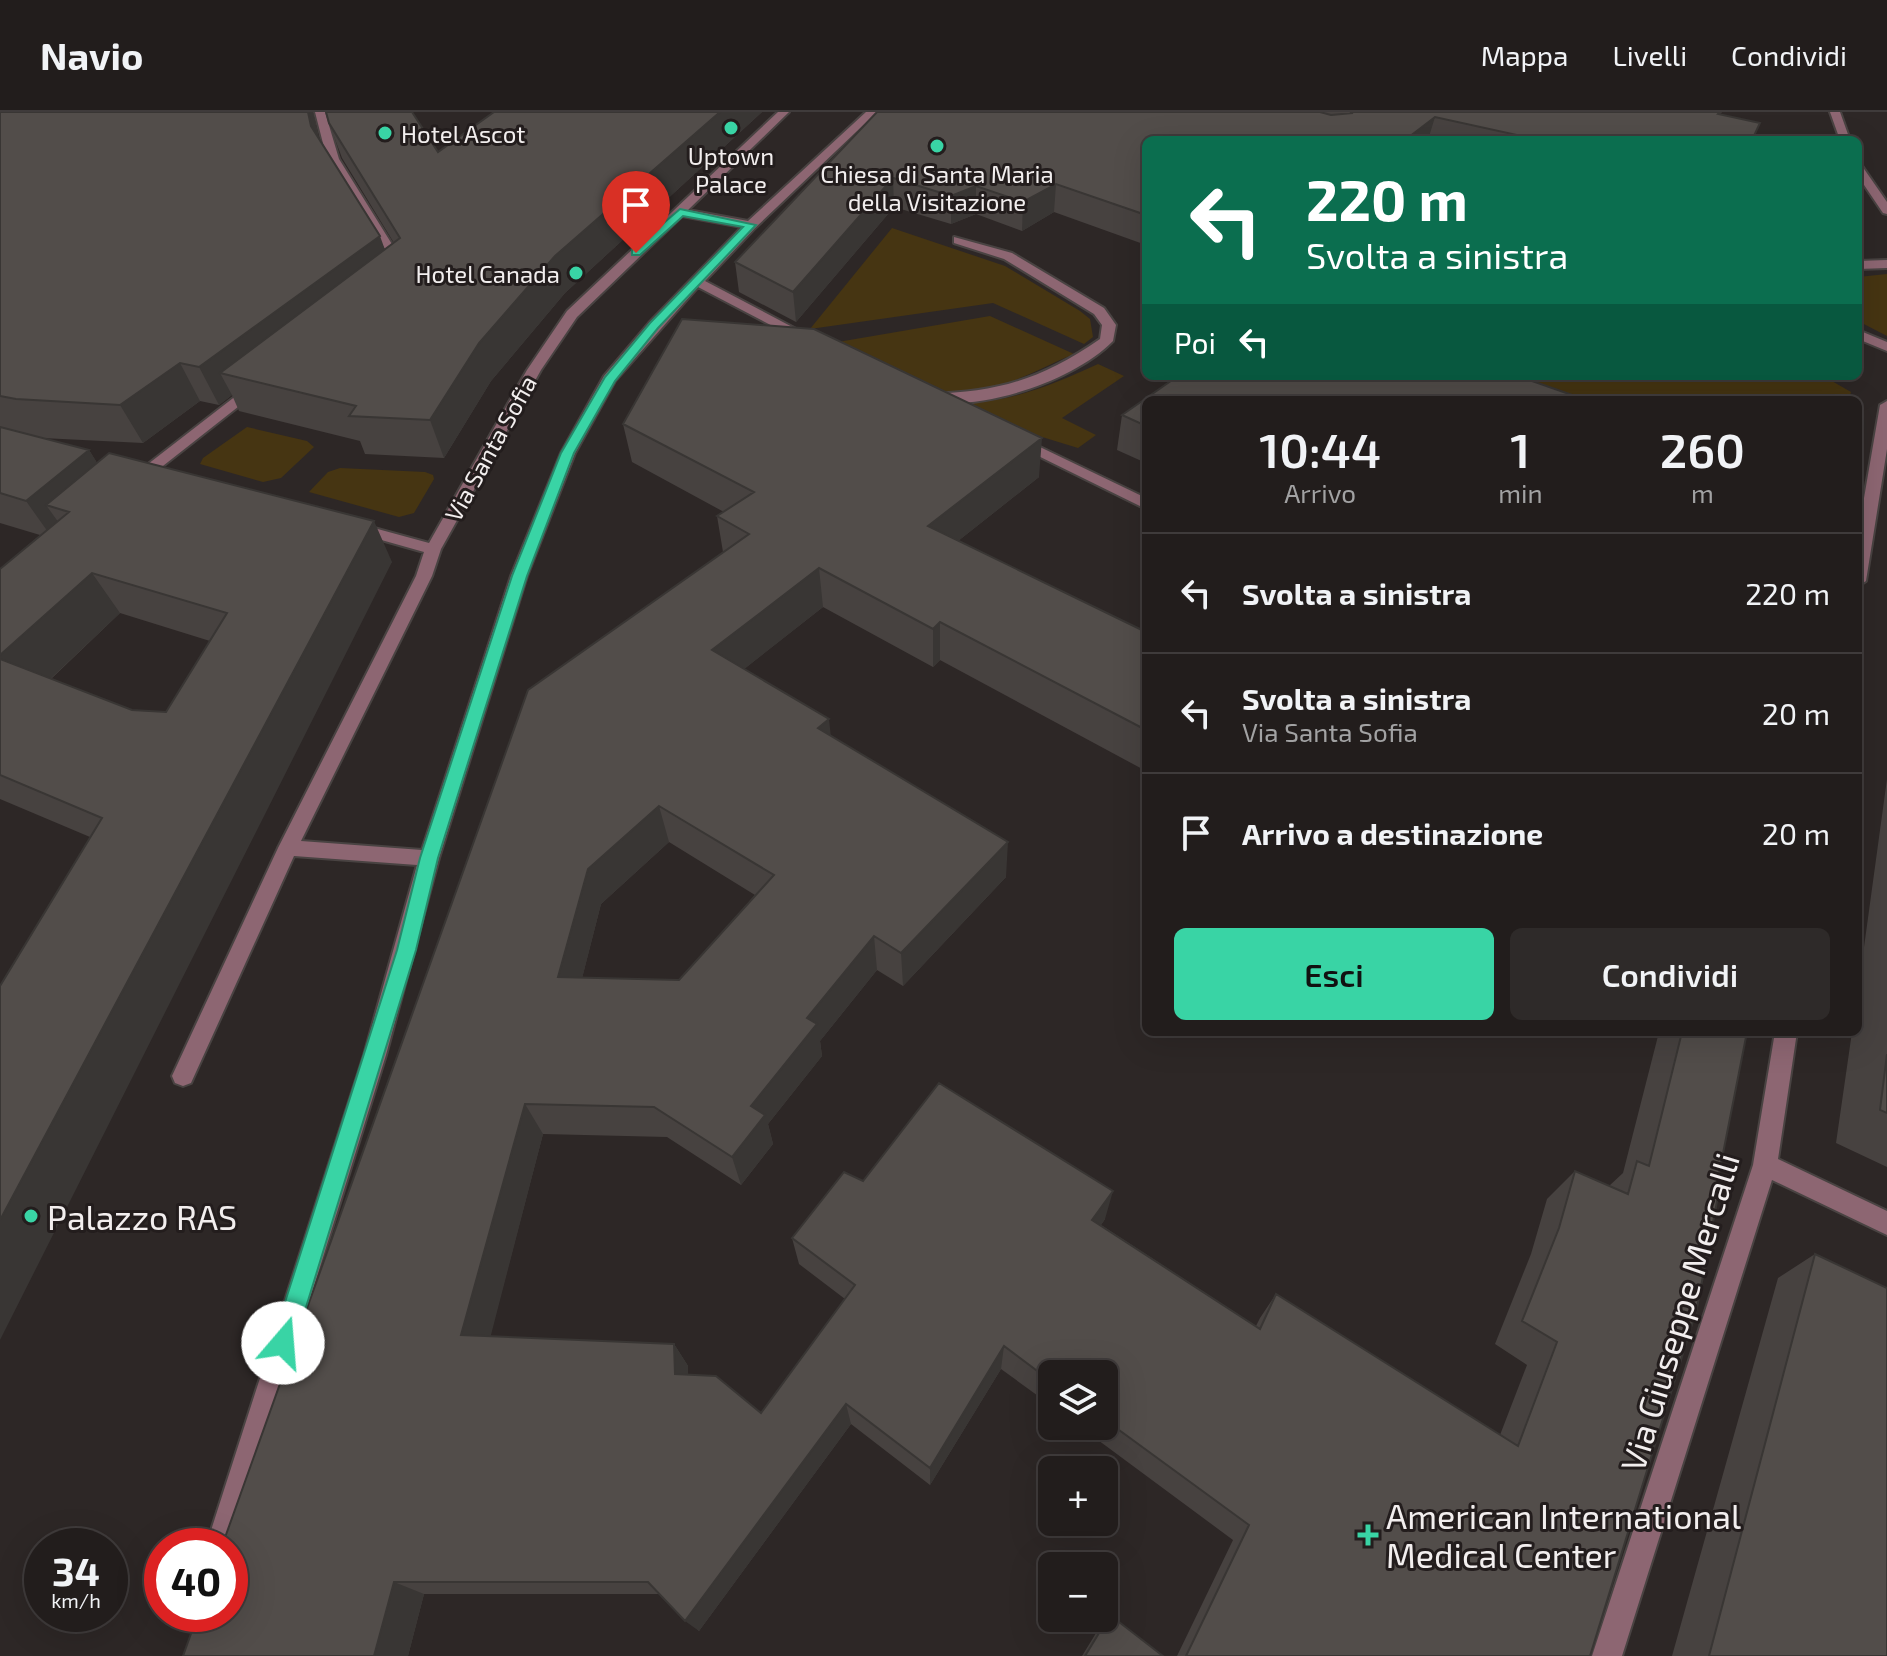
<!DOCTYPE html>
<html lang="it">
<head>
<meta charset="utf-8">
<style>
	body { margin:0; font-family:"Exo 2",sans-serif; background:#2e2a29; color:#f1f3f6; height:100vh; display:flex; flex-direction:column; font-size:30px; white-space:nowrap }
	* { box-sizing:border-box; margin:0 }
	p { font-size:26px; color:#a2a2a3 }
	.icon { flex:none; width:44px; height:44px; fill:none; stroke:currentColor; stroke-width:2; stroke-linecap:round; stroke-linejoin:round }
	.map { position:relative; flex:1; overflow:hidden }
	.panel { position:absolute; left:1142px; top:284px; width:720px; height:640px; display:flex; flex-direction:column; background:#221d1c; border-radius:12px; box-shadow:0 8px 32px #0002,0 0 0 2px #3f3b3b }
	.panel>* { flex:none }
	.top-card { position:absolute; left:1142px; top:24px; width:720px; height:244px; border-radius:12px; box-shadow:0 8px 32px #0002,0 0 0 2px #3f3b3b; background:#0b6e4f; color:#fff; overflow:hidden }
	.buttons { position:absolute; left:1038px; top:1248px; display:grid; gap:16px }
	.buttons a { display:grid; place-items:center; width:80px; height:80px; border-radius:12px; background:#221d1c; box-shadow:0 8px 32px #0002,0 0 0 2px #3f3b3b; font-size:40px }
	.speed { position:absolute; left:24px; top:1416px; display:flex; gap:16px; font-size:40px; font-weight:700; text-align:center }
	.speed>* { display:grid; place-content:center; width:104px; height:104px; border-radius:50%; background:#221d1c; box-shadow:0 8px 32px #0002,0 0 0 2px #3f3b3b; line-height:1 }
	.speed small { font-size:20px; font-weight:400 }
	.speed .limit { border:12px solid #d22; background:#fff; color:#111 }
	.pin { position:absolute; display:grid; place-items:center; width:68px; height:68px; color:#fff; margin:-82px -34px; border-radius:50% 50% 50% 0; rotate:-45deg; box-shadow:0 0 8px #0007 }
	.pin .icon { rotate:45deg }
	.me { position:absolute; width:88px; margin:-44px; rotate:18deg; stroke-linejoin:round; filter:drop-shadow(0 0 6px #0008) }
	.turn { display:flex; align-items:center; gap:28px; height:168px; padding:0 32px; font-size:36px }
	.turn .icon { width:104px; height:104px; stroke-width:2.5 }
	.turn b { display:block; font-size:56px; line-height:68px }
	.then { display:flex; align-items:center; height:76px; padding:0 32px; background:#0003; gap:16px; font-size:30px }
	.eta { display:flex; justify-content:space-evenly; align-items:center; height:136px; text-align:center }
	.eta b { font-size:48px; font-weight:600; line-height:56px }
	.cta { display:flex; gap:16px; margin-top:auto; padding:16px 32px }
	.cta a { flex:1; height:92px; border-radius:12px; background:#39d4a5; color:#111; font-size:32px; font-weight:600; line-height:92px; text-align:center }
	.cta a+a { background:#2e2a29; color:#f1f3f6 }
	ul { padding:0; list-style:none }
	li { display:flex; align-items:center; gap:24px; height:120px; padding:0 32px; border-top:2px solid #3f3b3b }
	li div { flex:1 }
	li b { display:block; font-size:30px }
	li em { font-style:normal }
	header { display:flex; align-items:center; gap:48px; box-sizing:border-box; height:112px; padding:0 40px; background:#221d1c; border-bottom:2px solid #3f3b3b }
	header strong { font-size:38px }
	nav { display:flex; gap:44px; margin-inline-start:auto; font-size:28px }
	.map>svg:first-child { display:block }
</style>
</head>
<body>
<header>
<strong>Navio</strong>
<nav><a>Mappa</a><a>Livelli</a><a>Condividi</a></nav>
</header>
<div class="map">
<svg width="1887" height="1544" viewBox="0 0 1887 1544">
	<rect width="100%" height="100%" fill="#2d2726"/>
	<path fill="#463512" d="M892 116 1005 154 1080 199 1090 207 1093 225 1084 232 993 191 810 217Z
		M1887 162V224L1858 209V165Z
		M990 204 1074 242C1031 260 981 291 932 280 905 273 859 244 832 231Z
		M1098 252 1124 264 1062 306 1096 323 1078 336 996 311 953 291C1007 292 1050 274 1098 252Z
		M1414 264H1823L1851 280 1849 288H1479Z
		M247 315 307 329 314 335 281 366 263 370 200 352 203 346Z
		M340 356 425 360 433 363 434 367 414 401 399 405 309 380 328 360Z"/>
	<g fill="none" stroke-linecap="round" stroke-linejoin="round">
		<g stroke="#494342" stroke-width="4">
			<path id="minor" d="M315 0H325L339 47 408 158 406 161H398L327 47Z
				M778 0H789L688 98 748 109 866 0H877L755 116 705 169 815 227 803 230 698 175 615 269 575 341 527 464 439 746 386 943 230 1444V1434H206L364 943 417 753 294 744 191 971 183 974 175 971 172 964 278 736 416 464 424 440 346 418 344 415 352 410 429 431 527 258 567 199ZM682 104 742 115 649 211 604 264 561 341 511 464 422 738 301 729 432 464 441 437 541 258 577 205Z
				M1830 0H1840L1850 28H1840Z
				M1858 53 1862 54 1887 90V102L1883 101 1858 64Z
				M954 125 1012 141 1104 196 1116 213 1113 229C1074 269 981 300 925 289L923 286 930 282C999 280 1042 267 1100 227L1102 213 1094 202 1004 147 954 131Z
				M1887 148V156L1858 157V149Z
				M1858 218 1887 230V239L1858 227Z
				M250 273 262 276 140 372H130V366Z
				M1887 289V337L1866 469 1858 474V421L1880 293Z
				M1017 324 1146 386V397L1012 331 1010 328Z
				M1775 920H1797L1778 1047 1887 1099V1123L1772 1068 1622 1544H1592L1753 1053Z"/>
		</g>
		<use href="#minor" fill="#8d6672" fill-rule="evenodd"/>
	</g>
	<path fill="#474240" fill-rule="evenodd" d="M0 0H313L319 26 385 137 394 131 342 46 329 11 438 40 494 0H762L565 181 491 269 444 346 365 342 360 329 239 299 232 283 219 293 200 289 143 331 42 326 89 338 97 351 392 450 90 725 0 687V457L40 423 0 411ZM120 501 210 529 166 600 132 598 51 567Z
		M877 0H1722L1720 2 1752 28H1146V133L1054 100 1022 119 976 102 951 112 894 95 796 210 739 180 735 150Z
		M1178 264H1518L1572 283 1569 288H1146V351L1117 338 1122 303Z
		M623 312 1039 365 958 429 1146 520V659L940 548 933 555 823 495 744 557 831 624 1006 765 903 874 877 858 820 929 822 944 768 1012 773 1032 741 1073 667 1025 543 1022 490 1224 674 1232 688 1254V1263L761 1301 845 1187 799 1152 792 1126 863 1069 1105 1107 1101 1113 1256 1214 1260 1206 1276 1182 1500 1323 1527 1253 1495 1232 1531 1142 1547 1087 1575 1059 1609 1074 1623 1061 1659 920H1747L1590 1544H1177L1233 1428 1079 1314H1104V1262H1052V1294L1001 1257 930 1373 851 1312 699 1519 659 1482H424L408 1544H183L723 440 717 404 724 400 632 350ZM669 730 755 783 679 868 582 866 601 792Z
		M1887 667V1055L1836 1031 1852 920H1858V879Z
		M1815 1142 1887 1544H1672L1778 1166Z
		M1110 1503 1163 1544H1082L1101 1513Z"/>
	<path fill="#393634" d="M308 0H313L324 49 311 14Z
		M720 0H762L565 181 491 269 444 346 430 308 479 231 555 144Z
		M1435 5 1428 28H1405Z
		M893 66 894 95 796 210 793 180Z
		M1056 72 1054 100 1022 119 1023 90Z
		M976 74V102L951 112V84Z
		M380 124 393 160 220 261 232 283 219 293 199 255Z
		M180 251 200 289 143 331 120 293Z
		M1042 326 1039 365 929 452 928 414Z
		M89 338 113 376 46 393 64 418 53 427 26 389Z
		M374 409 392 450 0 1228V1108Z
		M819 456 823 495 720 576 712 538Z
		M92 461 120 501 30 586 0 550V543Z
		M940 510V548L933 555V517Z
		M829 607 833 644 818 616Z
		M659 694 669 730 601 792 574 898 558 865 588 757Z
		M1008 730 1006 765 903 874 901 841Z
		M874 824 877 858 820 929 822 944 768 1012 773 1032 741 1073 732 1045 751 994 807 906Z
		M525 992 543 1022 485 1246 461 1223Z
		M1113 1079 1105 1107 1086 1135 1092 1108Z
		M674 1232 688 1254V1283L675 1262Z
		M1004 1234 1001 1257 930 1373V1356Z
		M846 1292 851 1312 699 1519 685 1509Z
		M394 1470 424 1482 408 1544H374Z"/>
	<path fill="#524d4a" stroke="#393634" stroke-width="2" fill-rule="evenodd" d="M0 0H308L311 14 380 124 199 255 180 251 120 293 16 287 0 284Z
		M326 0H412L438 40 494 0H720L555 144 479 231 430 308 349 304 356 294 220 261 400 126 329 11Z
		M877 0H1320L1331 3 1353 1 1350 0H1720L1718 2 1760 11 1752 28H1540L1435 5 1405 28H1146V103L1056 72 1023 90 976 74 951 84 893 66 793 180 735 150Z
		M682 207 814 217 1042 326 928 414 1146 520V618L940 510 933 517 819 456 712 538 829 607 818 616 1008 730 901 841 874 824 807 906 817 912 751 994 765 1003 732 1045 654 995 525 992 461 1223 674 1232 675 1262 716 1264 761 1301 855 1173 792 1126 844 1060 863 1069 939 971 1113 1079 1092 1108 1260 1217 1276 1182 1518 1334 1557 1230 1522 1209 1559 1116 1575 1059 1628 1082 1637 1049 1649 1054 1682 920H1747L1715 1082 1718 1084 1697 1196 1590 1544H1186L1249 1413 1104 1307V1262H1052V1270L1004 1234 930 1356 846 1292 685 1509 648 1470H394L374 1544H183L198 1502H230V1434H222L528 578 749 422 717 404 754 380 623 312ZM659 694 774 763 679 868 558 865 588 757Z
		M1178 264H1518L1572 283 1567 288H1146V314L1122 303Z
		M0 315 89 338 26 389 0 381Z
		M109 341 374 409 0 1108V874L102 706 0 663V547L132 598 166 600 227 501 92 461 0 543V457L69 400 46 393Z
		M1887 942V1001L1880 998Z
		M1815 1142 1887 1176V1544H1709Z
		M1110 1503 1163 1544H1085Z"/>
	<path fill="#39d4a5" stroke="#258a6b" stroke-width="2" d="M680 97 756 113 658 216 615 269 574 341 527 464 438 746 416 838 295 1231 292 1240 283 1243 275 1240 272 1231 397 838 420 746 512 464 561 341 605 265 650 211 743 115 683 104 640 143H632V138Z"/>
	<g fill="#39d4a5" stroke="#231d1d" stroke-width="3">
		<circle cx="731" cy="16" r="8"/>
		<circle cx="385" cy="21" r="8"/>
		<circle cx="937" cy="34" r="8"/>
		<circle cx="576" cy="161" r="8"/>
		<circle cx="31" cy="1104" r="8"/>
		<path d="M1364 1411h8v8h8v8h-8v8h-8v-8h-8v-8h8z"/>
	</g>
	<g text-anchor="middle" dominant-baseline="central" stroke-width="6" stroke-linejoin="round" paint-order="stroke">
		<g font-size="24" fill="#f2eeee" stroke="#231d1d">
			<text x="401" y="21" text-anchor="start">Hotel Ascot</text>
			<text x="731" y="43">Uptown<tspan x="731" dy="28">Palace</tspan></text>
			<text x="937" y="61">Chiesa di Santa Maria<tspan x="937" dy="28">della Visitazione</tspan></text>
			<text x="560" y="161" text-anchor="end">Hotel Canada</text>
		</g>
		<g font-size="24" fill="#f2eeee" stroke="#231d1d">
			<text transform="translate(490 336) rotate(-61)">Via Santa Sofia</text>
		</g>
		<g font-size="34" fill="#f2eeee" stroke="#231d1d" text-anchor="start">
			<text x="47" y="1104">Palazzo RAS</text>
			<text x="1386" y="1403">American International<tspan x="1386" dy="39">Medical Center</tspan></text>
		</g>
		<g font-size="34" fill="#f2eeee" stroke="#231d1d">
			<text transform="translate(1679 1200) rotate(-73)">Via Giuseppe Mercalli</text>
		</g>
	</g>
</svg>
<div class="buttons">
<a><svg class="icon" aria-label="layers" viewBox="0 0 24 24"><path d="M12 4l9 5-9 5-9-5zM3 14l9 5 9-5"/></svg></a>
<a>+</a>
<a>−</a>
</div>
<div class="speed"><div>34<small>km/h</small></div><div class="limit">40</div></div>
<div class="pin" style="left:636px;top:141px;background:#d93025"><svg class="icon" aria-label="arrive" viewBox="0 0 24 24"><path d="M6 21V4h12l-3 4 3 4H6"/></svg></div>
<svg class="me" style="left:283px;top:1231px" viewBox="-20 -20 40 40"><circle r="19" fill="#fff"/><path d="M0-13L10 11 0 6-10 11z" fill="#39d4a5"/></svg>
<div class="top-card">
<div class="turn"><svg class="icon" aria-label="left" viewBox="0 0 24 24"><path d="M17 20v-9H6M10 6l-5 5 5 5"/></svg><div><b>220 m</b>Svolta a sinistra</div></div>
<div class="then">Poi<svg class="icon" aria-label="left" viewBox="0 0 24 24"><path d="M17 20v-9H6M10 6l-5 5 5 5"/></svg></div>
</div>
<section class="panel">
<div class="eta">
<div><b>10:44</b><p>Arrivo</p></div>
<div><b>1</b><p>min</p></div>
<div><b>260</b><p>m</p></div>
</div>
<ul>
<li><svg class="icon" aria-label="left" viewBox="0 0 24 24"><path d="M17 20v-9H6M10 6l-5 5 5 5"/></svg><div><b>Svolta a sinistra</b></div><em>220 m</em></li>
<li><svg class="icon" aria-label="left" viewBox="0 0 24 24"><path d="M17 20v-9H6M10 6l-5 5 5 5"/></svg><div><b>Svolta a sinistra</b><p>Via Santa Sofia</p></div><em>20 m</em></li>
<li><svg class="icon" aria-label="arrive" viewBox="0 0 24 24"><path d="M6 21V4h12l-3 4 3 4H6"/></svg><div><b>Arrivo a destinazione</b></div><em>20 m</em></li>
</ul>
<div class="cta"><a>Esci</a><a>Condividi</a></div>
</section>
</div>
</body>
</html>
